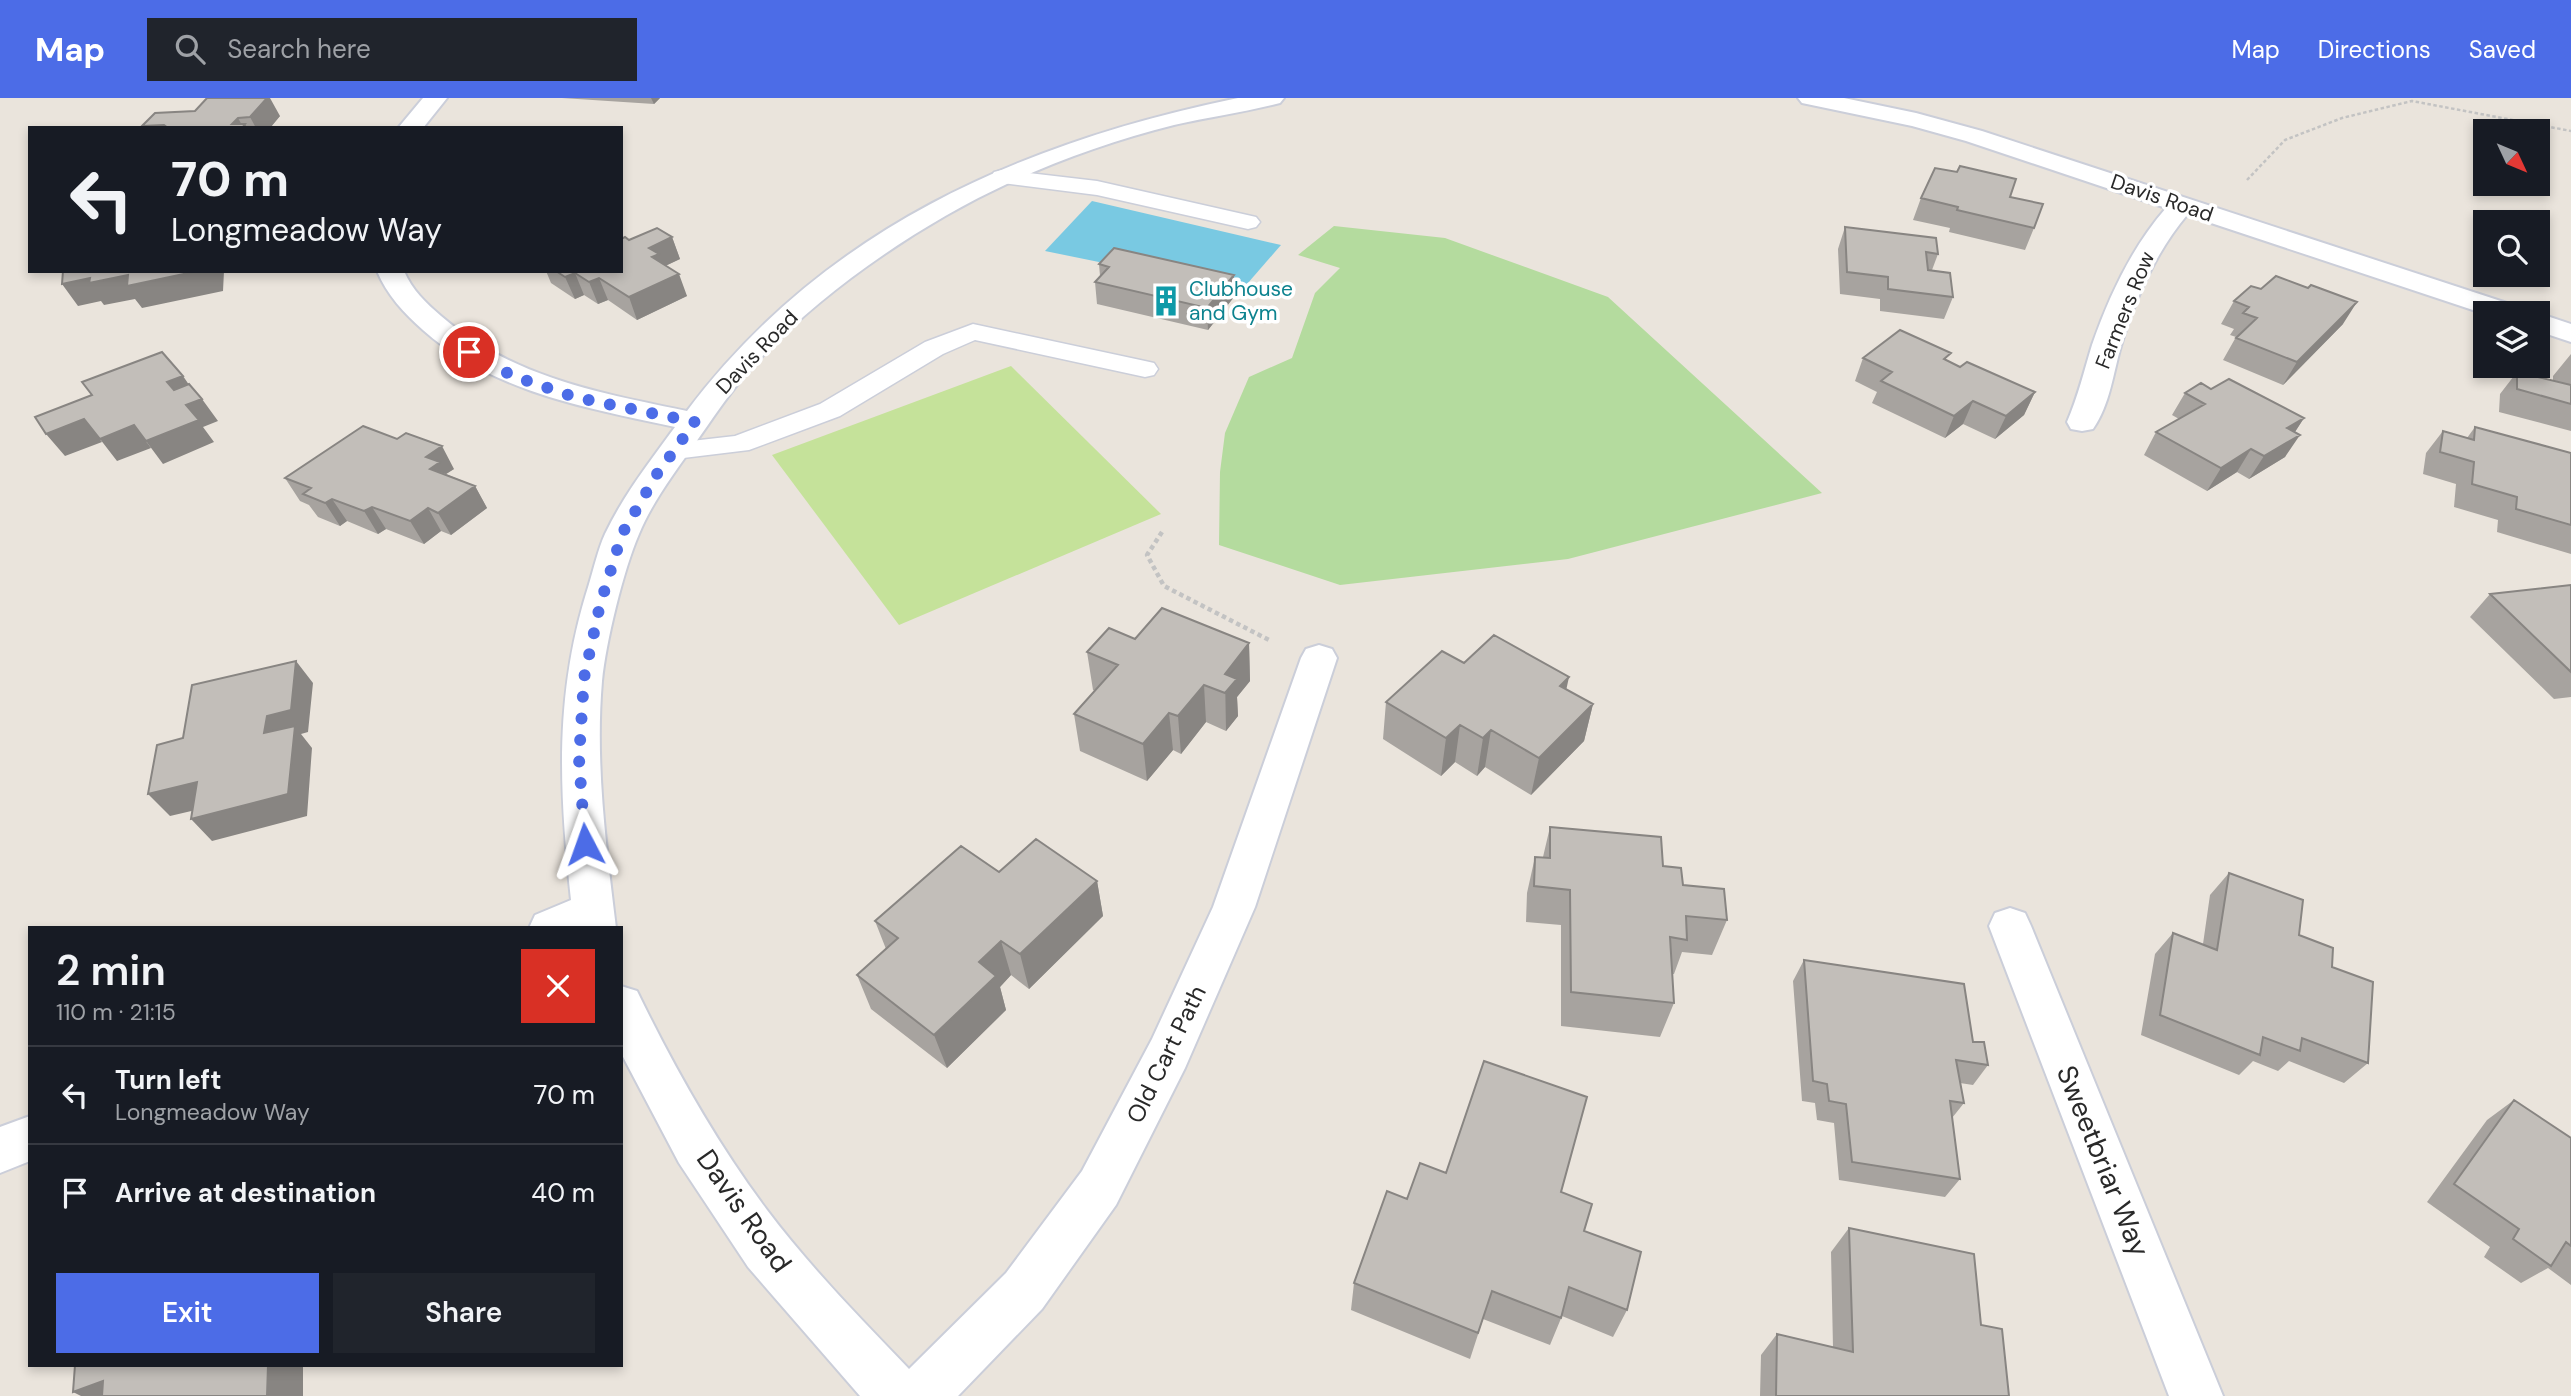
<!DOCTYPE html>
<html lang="en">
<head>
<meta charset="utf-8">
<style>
	body { margin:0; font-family:"DM Sans",sans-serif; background:#20242c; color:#f1f3f6; height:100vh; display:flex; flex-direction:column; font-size:26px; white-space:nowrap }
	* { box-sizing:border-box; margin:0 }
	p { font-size:23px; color:#9ea1a6 }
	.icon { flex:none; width:38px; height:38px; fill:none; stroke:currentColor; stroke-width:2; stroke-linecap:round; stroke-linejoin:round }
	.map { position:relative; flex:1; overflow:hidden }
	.side { position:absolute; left:28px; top:828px; width:595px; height:441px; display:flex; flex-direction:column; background:#171b24; border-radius:0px; box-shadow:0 4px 10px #0003 }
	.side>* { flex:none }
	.guide { position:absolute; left:28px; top:28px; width:595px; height:147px; border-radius:0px; box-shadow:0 4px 10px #0003; background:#171b24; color:#f1f3f6; overflow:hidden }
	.needle { width:46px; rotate:134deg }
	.fabs { position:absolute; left:2473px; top:21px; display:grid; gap:14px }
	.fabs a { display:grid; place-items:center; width:77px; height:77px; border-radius:0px; background:#171b24; box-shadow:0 4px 10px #0003; font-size:35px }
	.pin { position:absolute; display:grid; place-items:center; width:60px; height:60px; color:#fff; margin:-30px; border:4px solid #fff; border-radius:50%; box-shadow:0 2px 7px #0007 }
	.me { position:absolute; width:77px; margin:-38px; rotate:356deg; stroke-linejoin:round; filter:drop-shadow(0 0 5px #0008) }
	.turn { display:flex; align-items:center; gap:24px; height:147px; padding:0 28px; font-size:32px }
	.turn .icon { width:91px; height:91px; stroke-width:2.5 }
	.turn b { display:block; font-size:49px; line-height:60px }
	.round { display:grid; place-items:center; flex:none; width:74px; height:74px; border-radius:0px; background:#20242c }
	.summary { display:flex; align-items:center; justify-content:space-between; height:119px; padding:0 28px }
	h1 { font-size:42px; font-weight:600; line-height:52px }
	.cta { display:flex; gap:14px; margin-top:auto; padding:14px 28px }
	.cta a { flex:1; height:80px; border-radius:0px; background:#4c6ce7; color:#fff; font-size:28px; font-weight:600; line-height:80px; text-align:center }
	.cta a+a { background:#20242c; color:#f1f3f6 }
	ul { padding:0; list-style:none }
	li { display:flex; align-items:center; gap:21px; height:98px; padding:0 28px; border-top:2px solid #363941 }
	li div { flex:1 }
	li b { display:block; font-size:26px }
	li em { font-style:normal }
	header { display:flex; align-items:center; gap:42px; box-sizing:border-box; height:98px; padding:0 35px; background:#4c6ce7; color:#fff }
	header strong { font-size:33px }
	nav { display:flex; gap:38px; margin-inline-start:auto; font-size:24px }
	.search { width:490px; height:63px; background:#20242c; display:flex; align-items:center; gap:18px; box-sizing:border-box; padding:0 24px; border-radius:0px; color:#9ea1a6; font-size:26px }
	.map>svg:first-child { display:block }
</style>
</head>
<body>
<header>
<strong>Map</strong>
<div class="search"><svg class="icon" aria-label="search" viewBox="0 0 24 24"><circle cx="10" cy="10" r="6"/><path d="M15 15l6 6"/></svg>Search here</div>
<nav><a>Map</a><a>Directions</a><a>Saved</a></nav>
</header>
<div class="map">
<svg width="2571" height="1298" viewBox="0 0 2571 1298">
	<rect width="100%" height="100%" fill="#eae4dc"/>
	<path fill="#b4db9e" d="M1334 128 1445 140 1608 199 1822 395 1568 461 1340 487 1219 447 1220 374 1225 335 1249 279 1292 260 1315 195 1340 170 1298 157Z"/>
	<path fill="#c5e29a" d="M1011 268 1161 416 899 527 772 357Z"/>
	<path fill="#79c9e2" d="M1092 103 1281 147 1241 193 1045 153Z"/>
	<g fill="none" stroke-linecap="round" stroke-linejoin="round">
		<g stroke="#cbced9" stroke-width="3">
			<path id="lane" d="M1002 72 1097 83 1256 119 1260 124 1256 129 1248 131 1097 97 994 84 991 79 994 74Z
				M973 226 1145 263 1154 265 1158 271 1154 277 1145 279 975 242 943 256 840 318 749 352 675 361 665 358 661 352 665 346 735 338 820 306 925 244Z"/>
		</g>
		<g stroke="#cbced9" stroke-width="4">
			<path id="street" d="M423 0H447L423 30H398Z
				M1238 0H1284L1280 5C1245 14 1209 19 1174 27 1118 41 1061 61 1009 85 916 128 808 202 742 281 726 300 711 323 696 344 676 373 652 404 639 436 623 473 606 544 602 583 595 666 606 747 616 830H529L535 817 571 802C559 690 554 595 589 486 594 470 598 451 605 436 623 398 650 363 675 329 587 310 493 294 423 232 404 215 387 197 377 173H404C412 192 426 205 441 218 511 279 599 295 687 313 824 131 1020 45 1238 0Z
				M1798 0H1844L1916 15 1982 33 2519 209 2523 215 2485 216 2187 117C2156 154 2135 201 2121 248 2113 276 2110 306 2093 331L2082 333 2071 331 2067 324C2078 299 2084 273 2092 247 2109 198 2132 149 2166 110L1966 43 1912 28 1802 5Z
				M2538 215 2571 226V244L2538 233Z
				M1319 547 1332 551 1337 560 1255 809 1185 970 1116 1107 1042 1211 958 1298H860L748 1169 679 1065 621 955V888L637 893C674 969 716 1044 767 1112 810 1169 860 1220 909 1271L1006 1175 1082 1073 1152 941 1213 809 1301 560 1306 551Z
				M2010 810 2025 815 2031 828 2223 1298H2169L1989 828 1995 815Z
				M30 1018V1063L0 1075V1029Z"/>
		</g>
		<path stroke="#c3c3c3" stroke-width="2.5" stroke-dasharray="3.5 2.5" stroke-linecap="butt" d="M2247 82 2285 42 2342 20 2412 3 2571 33"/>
		<path stroke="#c3c3c3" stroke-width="4.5" stroke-dasharray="4.5 3.5" stroke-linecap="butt" d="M1162 434 1147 457 1164 488 1269 542"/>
		<use href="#lane" fill="#fff" fill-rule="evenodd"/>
		<use href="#street" fill="#fff" fill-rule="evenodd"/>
	</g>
	<path fill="#a7a39f" d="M562 0H660L654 6Z
		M155 15 280 18 270 30H144L142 28Z
		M2010 99 2034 130 2025 152 1949 134 1950 130 1913 122 1921 100Z
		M1845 129 1938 156 1932 172 1953 199 1944 221 1880 213V201L1840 196 1838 151Z
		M672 139 680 161 665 168 687 198 637 222 608 202 598 206 584 197 575 201 551 185 546 173H621L629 142Z
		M1099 166 1234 199 1208 232 1097 206 1095 184 1100 178Z
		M2234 203 2343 226 2283 287 2223 262 2236 239 2230 237 2234 231 2221 226Z
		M2571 256V333L2499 314 2500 296 2517 274 2553 283V278Z
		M1863 260 1948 263 1960 269 2035 294 2024 317 1995 341 1963 326 1945 340 1872 305 1877 294 1855 283Z
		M2211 291 2304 320 2295 334 2285 359 2249 381 2237 374 2207 393 2144 357 2156 334 2179 321 2172 317 2185 295Z
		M2475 329 2571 355V456L2497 434 2498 422 2454 409 2456 386 2423 376 2426 355 2443 333 2467 340Z
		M454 371 446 376 475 388 487 410 451 437 441 433 424 446 386 431 378 436 347 423 340 428 318 419 309 407 300 403 285 380Z
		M2571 487V599L2554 601 2470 519 2490 496Z
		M1135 541 1249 545 1250 583 1237 599 1238 618 1226 633 1206 624 1181 656 1173 652 1147 683 1080 653 1074 616 1095 593 1093 592 1087 554Z
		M1464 565 1566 591 1593 606 1584 643 1531 697 1485 669 1477 678 1455 664 1441 678 1383 641 1386 604Z
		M1550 729 1663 768 1683 787 1727 822 1712 857 1682 854 1674 876H1672L1674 905 1660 939 1561 928V827L1526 824 1527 795 1535 759H1543Z
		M999 774 1097 783 1103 818 1029 891 1011 877 1000 889 1006 912 947 970 871 911 857 877 886 851 875 823Z
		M2229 775 2299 837 2332 869 2368 965 2344 985 2289 963 2278 973 2253 963 2239 977 2141 937 2155 856 2173 835 2203 846 2210 797Z
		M1804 862 1973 944 1988 967 1973 987 1960 985 1964 1005 1952 1020 1960 1081 1945 1099 1839 1082 1834 1025 1817 1022 1815 1005 1802 1003 1793 883Z
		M2514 1002 2571 1040V1187L2548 1170 2521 1185 2484 1159 2490 1149 2427 1104 2487 1022Z
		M1446 1075 1561 1094 1584 1133 1627 1212 1613 1239 1562 1218 1550 1247 1483 1221 1470 1261 1351 1212 1354 1185 1407 1101Z
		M1849 1130 1981 1227 2009 1298H1760L1761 1257 1777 1236 1833 1249 1831 1154Z"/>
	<path fill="#888582" d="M267 0H270L280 18 270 30H256L250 19Z
		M651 0H660L654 6Z
		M238 20 243 29 245 26 247 30H234L232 26Z
		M672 139 680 161 663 169 660 181 649 150Z
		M198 173H224L223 193 142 210 135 201 104 207 101 203 78 208 62 186 90 180Z
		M575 175 584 197 575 201 565 179Z
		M679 176 687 198 637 222 629 199Z
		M1234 177V199L1208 232 1207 210Z
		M599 180 608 202 598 206 589 184Z
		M2357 204 2343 226 2283 287 2297 264Z
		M183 278 198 300 182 307 167 284Z
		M2035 294 2024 317 1995 341 2006 318Z
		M202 301 218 323 203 329 214 344 163 366 146 343 186 307Z
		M1973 303 1963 326 1945 340 1954 318Z
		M2304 320 2289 343 2287 330Z
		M84 321 102 344 65 358 46 336Z
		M134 327 151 350 117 363 100 341Z
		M2300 337 2285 359 2249 381 2264 358Z
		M442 348 454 371 446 376 430 371 426 359Z
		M2251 351 2237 374 2207 393 2221 370Z
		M475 388 487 410 451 437 438 415Z
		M332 401 347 423 340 428 325 405Z
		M372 409 386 431 378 436 364 413Z
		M428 410 441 433 424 446 410 423Z
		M1249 545 1250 583 1237 599 1238 618 1226 633 1225 576Z
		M296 563 313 585 308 634 301 636 312 650 307 718 212 743 191 721 264 635 267 618Z
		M1569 579 1561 616 1560 588Z
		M1204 587 1206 624 1181 656 1178 618Z
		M1593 606 1584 643 1531 697 1539 660Z
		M1169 615 1173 652 1147 683 1143 646Z
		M1460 627 1455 664 1441 678 1446 640Z
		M1491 632 1485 669 1477 678 1483 640Z
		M197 684 217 707 170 718 148 696Z
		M1097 783 1103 818 1029 891 1020 856Z
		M1001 843 1011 877 1000 889 1006 912 947 970 934 937 979 864Z
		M268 1267H303V1298H267Z
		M103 1283 132 1298H81L73 1294Z"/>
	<path fill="#c2beb9" stroke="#888582" stroke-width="2" d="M207 0H267L250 19 238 20 232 26H245L242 30H168L164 27 142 28 155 15 195 13Z
		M1960 68 2016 81 2010 99 2043 106 2034 130 1957 112 1958 109 1921 100 1935 70 1957 74Z
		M1845 129 1936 140 1938 156 1926 154 1928 172 1950 175 1953 199 1888 191V179L1847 174Z
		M657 130 672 139 649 150 659 156 652 159 679 176 629 199 599 180 589 184 575 175 565 179 556 173H621V141L625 139 629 142Z
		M1114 150 1234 177 1207 210 1095 184 1109 169 1099 166Z
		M63 173H198L127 188 128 177 89 185 90 180 62 186Z
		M2276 178 2308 190 2311 187 2357 204 2297 264 2236 240 2257 220 2243 215 2249 209 2234 203 2251 188 2261 191Z
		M1900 232 1951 255 1944 261 1960 269 1967 264 2035 294 2006 318 1973 303 1954 318 1881 283 1892 274 1863 260Z
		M162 254 183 278 167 284 174 292 189 286 202 301 186 307 199 322 146 343 134 327 100 341 84 321 46 336 35 319 92 297 82 284Z
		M2517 274 2571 287V306L2517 291Z
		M2229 281 2304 320 2287 330 2300 337 2264 358 2251 351 2221 370 2156 334 2205 306 2185 295 2201 285 2211 291Z
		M363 328 397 341 406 335 442 348 426 359 440 364 430 371 475 388 438 415 428 410 410 423 372 409 364 413 332 401 325 405 303 396 311 390 285 380Z
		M2475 329 2571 355V427L2516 411 2517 399 2472 386 2474 364 2440 354 2443 333 2474 342Z
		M2571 487V574L2490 496Z
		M1162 510 1249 545 1225 576 1237 581 1225 595 1204 587 1178 618 1169 615 1143 646 1074 616 1118 567 1087 554 1109 530 1135 541Z
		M1494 537 1569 579 1560 588 1593 606 1539 660 1491 632 1483 640 1460 627 1446 640 1386 604 1442 553 1464 565Z
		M296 563 291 612 267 618 264 635 295 628 288 696 191 721 197 684 148 696 157 647 183 640 192 587Z
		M1550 729 1661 739 1663 768 1681 770 1683 787 1724 791 1727 822 1686 818 1687 842 1670 839 1674 905 1571 894 1570 792 1534 788 1535 759 1550 760Z
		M1036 741 1097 783 1020 856 1001 843 979 864 996 878 934 937 857 877 898 840 875 823 961 748 999 774Z
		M2229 775 2303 802 2299 837 2333 850 2332 869 2373 884 2368 965 2302 940 2300 953 2263 939 2260 957 2160 917 2173 835 2217 852Z
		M1804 862 1964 886 1973 944H1984L1988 967 1956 962 1964 1005 1950 1003 1960 1081 1852 1064 1846 1006 1829 1003 1827 986 1813 983Z
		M1484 963 1587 999 1561 1094 1592 1106 1584 1133 1641 1154 1627 1212 1569 1189 1561 1220 1492 1193 1478 1235 1354 1185 1387 1093 1407 1101 1420 1065 1446 1075Z
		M2514 1002 2571 1040V1148L2566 1144 2551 1168 2513 1141 2519 1131 2454 1086Z
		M1849 1130 1974 1156 1981 1227 2002 1231 2009 1298H1776L1777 1236 1853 1254Z
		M75 1267H268L267 1298H102L103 1283 73 1294Z"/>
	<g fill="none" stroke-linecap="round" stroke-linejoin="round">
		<path stroke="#4c6ce7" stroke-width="12" stroke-dasharray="0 21.6" d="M469 254 513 278 574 299 695 324 657 376 622 436 600 507 584 580 579 661 585 746"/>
	</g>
	<defs>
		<g id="building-bare" transform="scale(2.415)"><path d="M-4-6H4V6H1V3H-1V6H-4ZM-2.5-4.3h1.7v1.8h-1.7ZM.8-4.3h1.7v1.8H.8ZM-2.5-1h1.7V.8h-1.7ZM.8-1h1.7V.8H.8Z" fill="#0f9aa8" stroke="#fff" stroke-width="2.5" paint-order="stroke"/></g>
	</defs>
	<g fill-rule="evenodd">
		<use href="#building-bare" x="1166" y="203"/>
	</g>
	<g text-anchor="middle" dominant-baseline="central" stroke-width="7" stroke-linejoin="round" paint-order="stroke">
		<g font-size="21" fill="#292929" stroke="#fff">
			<text transform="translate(2162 100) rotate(19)">Davis Road</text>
			<text transform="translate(2125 212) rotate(-68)">Farmers Row</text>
			<text transform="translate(757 254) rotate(-46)">Davis Road</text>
		</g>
		<g font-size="21" fill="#0d838f" stroke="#fff" text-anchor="start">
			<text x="1189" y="191">Clubhouse<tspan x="1189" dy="24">and Gym</tspan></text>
		</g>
		<g font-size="24" fill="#292929" stroke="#fff">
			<text transform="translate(1166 956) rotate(-64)">Old Cart Path</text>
		</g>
		<g font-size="28" fill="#292929" stroke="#fff">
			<text transform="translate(2103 1063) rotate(68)">Sweetbriar Way</text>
			<text transform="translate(744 1113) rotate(55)">Davis Road</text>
		</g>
	</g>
</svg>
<div class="fabs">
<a><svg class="needle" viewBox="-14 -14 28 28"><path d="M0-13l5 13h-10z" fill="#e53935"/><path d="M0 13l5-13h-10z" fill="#9ea1a6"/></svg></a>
<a><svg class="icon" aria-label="search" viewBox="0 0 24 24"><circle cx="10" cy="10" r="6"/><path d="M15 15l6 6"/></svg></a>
<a><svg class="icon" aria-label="layers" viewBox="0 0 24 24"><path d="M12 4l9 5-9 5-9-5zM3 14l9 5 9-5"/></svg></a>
</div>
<div class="pin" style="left:469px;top:254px;background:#d93025"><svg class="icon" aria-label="arrive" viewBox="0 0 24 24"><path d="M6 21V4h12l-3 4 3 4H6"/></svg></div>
<svg class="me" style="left:585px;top:746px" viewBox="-20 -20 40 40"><path d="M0-17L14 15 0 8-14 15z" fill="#4c6ce7" stroke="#fff" stroke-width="4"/></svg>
<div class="guide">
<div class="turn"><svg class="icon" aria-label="left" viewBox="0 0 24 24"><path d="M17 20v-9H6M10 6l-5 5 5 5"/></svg><div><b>70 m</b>Longmeadow Way</div></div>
</div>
<section class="side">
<div class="summary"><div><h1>2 min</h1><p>110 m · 21:15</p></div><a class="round" style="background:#d93025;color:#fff"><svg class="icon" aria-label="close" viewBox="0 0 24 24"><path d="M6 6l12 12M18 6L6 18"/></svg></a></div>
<ul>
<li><svg class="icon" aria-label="left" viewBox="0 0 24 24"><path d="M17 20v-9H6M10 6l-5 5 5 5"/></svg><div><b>Turn left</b><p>Longmeadow Way</p></div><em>70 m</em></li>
<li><svg class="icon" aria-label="arrive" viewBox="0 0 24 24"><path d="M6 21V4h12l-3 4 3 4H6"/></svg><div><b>Arrive at destination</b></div><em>40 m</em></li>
</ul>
<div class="cta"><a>Exit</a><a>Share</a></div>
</section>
</div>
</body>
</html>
